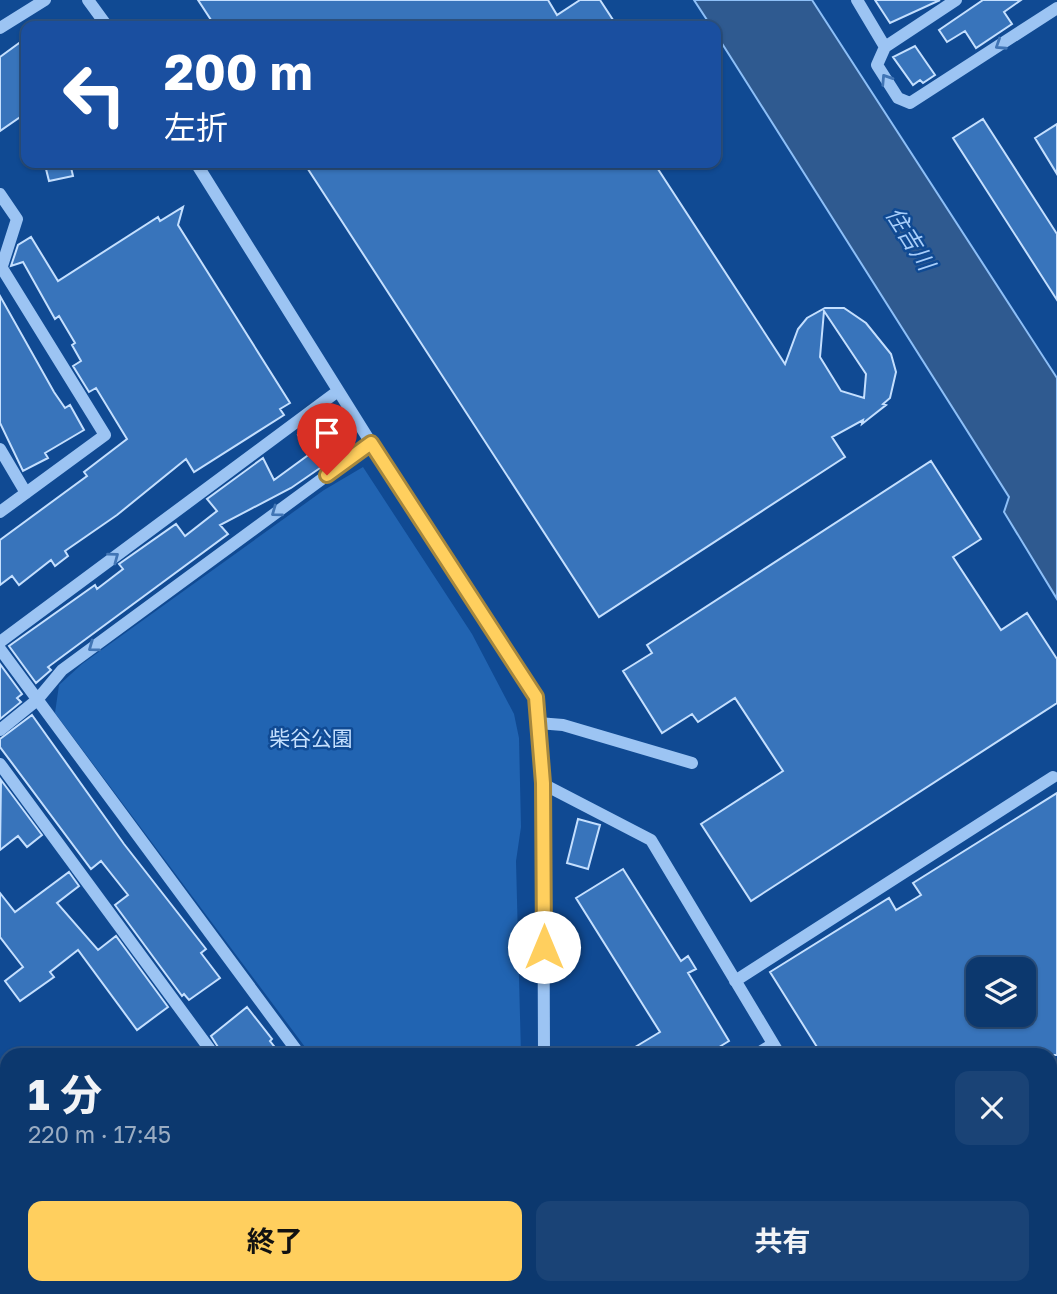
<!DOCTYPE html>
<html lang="ja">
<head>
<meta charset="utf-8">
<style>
	body { margin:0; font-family:"Golos Text","Noto Sans JP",sans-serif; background:#1a4376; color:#f1f3f6; height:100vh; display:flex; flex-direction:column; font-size:26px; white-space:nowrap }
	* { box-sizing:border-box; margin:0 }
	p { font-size:23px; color:#9aacc2 }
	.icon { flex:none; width:38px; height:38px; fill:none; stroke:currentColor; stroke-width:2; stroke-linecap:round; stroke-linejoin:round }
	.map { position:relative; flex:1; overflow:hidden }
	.details { position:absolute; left:0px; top:1048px; width:1057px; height:247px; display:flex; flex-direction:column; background:#0c386e; border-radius:21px 21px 0 0; box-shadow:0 2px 5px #0004,0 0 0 2px #2c5281 }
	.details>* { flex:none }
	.top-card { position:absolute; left:21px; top:21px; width:700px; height:147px; border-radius:14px; box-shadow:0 2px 5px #0004,0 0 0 2px #2c5281; background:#1a4fa0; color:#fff; overflow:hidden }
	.controls { position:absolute; left:966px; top:957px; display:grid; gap:14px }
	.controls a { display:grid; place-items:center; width:70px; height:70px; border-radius:14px; background:#0c386e; box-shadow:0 2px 5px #0004,0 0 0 2px #2c5281; font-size:35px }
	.pin { position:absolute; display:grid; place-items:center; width:60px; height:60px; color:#fff; margin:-72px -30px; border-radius:50% 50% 50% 0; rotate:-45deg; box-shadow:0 0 7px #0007 }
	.pin .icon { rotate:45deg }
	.me { position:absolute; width:77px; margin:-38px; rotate:0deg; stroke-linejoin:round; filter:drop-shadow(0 0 5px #0008) }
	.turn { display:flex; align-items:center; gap:24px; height:147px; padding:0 28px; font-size:32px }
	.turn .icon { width:91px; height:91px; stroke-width:2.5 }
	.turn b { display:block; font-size:49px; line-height:60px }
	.round { display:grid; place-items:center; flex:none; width:74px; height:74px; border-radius:14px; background:#1a4376 }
	.overview { display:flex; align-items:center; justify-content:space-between; height:119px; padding:0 28px }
	h1 { font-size:42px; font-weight:700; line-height:52px }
	.button { display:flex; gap:14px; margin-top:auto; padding:14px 28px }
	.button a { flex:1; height:80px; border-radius:14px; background:#ffcf5e; color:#111; font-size:28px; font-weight:700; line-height:80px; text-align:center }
	.button a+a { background:#1a4376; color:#f1f3f6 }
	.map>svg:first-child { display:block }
</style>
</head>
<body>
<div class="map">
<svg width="1057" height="1294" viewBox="0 0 1057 1294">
	<rect width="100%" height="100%" fill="#104a93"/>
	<path fill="#2164b2" d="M363 467 472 634 514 714 519 738 521 827 516 861 521 1055H311L55 713 59 685 82 664 324 490Z"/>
	<path fill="#2f5a90" stroke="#8dbff7" stroke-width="2" d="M694 0H812L1057 378V599L1004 512 1009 497 716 34V26H711Z"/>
	<path fill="#3874bb" stroke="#c4dffe" stroke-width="2" fill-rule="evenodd" d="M198 0H548L557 15 580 0H600L617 26H215Z
		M875 0H940L890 23Z
		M983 0H1021L1004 12 1012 24 976 48 965 31 947 42 939 30Z
		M26 38V113L0 131V57Z
		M915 46 935 75 923 83 920 80 913 85 893 57Z
		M983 119 1057 234V300L953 138Z
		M1057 124V174L1035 138Z
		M54 163H70L73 176 49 181 45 165Z
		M304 163H654L785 364 798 329 807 318 825 308H844L866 323 891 354 896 372 890 398 883 404 886 405 862 424 863 420 832 437 845 457 599 617ZM824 311 866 374 864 398 841 391 820 357Z
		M183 207 178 225 290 403 280 409 284 415 194 472 186 459 117 515 65 551 68 556 55 566 51 560 19 585 12 576 0 585V540L87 476 84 472 127 439 96 388 89 392 73 366 81 361 72 345 75 343 59 316 55 319 23 262 11 266 18 245 31 237 58 281 158 217 160 221Z
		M0 296 54 392 65 408 70 405 84 430 45 453 48 458 23 471 0 423Z
		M331 418 352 446 291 488 220 525 228 534 75 647 48 667 51 670 36 683 9 646 95 585 97 589 123 569 119 564 176 524 185 536 217 511 207 499 263 458 274 480 311 453 298 435 312 424 316 429Z
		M931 461 981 539 953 557 1001 630 1027 613 1057 659V703L751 901 701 824 783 771 735 698 698 722 692 714 662 733 623 671 652 653 647 645Z
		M0 664 22 694 17 698 21 702 0 719Z
		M32 715 124 844 206 949 201 953 220 978 189 1000 184 994 182 996 115 905 128 895 101 861 91 869 0 747V739Z
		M1 780 42 835 27 847 18 836 0 850Z
		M1057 793V1055H822L770 972 889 898 896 910 921 895 913 883ZM978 970H1024V1015H978Z
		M578 819 600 825 588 869 567 863Z
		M623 869 681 961 688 956 696 969 688 973 729 1041 706 1055H622L660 1032 576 898Z
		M69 872 79 886 57 903 98 950 116 936 168 1007 137 1030 78 950 50 972 54 977 20 1001 5 981 23 967 0 937V893L15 912Z
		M247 1007 272 1039 270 1041 281 1055H223L211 1036Z"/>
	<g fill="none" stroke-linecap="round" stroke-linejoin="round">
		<path stroke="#9cc4f3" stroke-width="12" d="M88 0 107 26
			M857 0 885 47
			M956 0 885 47 877 65 898 98 910 103 1057 8
			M0 28 45 0
			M196 163 371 443 536 697 543 784 544 1055
			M0 194 17 219 2 266
			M0 265 105 435 0 512
			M0 449 26 493
			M0 642 338 391
			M0 649 300 1055
			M538 723 563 725 692 763
			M0 730 37 700 62 670 371 443
			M0 764 214 1055
			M543 784 651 840 780 1055
			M735 981 1053 777
			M755 1055 773 1044
			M0 1167 7 1169
			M1050 1207 1057 1203
			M387 1288 391 1294
			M757 1288 761 1294
			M864 1294 873 1288"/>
	</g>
	<defs><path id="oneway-chevron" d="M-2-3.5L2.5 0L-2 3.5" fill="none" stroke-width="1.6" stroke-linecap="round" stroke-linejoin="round" transform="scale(1.75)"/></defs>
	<g stroke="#4175b5">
		<use href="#oneway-chevron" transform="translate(1000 45) rotate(147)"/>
		<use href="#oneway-chevron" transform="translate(886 79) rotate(-123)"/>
		<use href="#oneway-chevron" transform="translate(276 512) rotate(144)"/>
		<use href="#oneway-chevron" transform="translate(114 557) rotate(-37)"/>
		<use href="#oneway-chevron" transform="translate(93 647) rotate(144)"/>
	</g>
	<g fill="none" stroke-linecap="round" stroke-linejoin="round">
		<g stroke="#a6873d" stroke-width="18">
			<path id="route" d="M327 475 371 443 536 697 543 783 544 947"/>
		</g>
		<use href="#route" stroke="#ffcf5e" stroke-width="12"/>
	</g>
	<g text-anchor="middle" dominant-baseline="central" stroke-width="5" stroke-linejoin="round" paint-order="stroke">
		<g font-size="21" fill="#c4dffe" stroke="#104a93">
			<text x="311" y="738">柴谷公園</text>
		</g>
		<g font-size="23" font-style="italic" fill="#a8cefa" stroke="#104a93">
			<text transform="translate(911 238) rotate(58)">住吉川</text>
		</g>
	</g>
</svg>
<div class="controls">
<a><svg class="icon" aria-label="layers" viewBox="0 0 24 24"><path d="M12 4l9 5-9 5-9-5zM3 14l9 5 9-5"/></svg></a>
</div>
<div class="pin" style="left:327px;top:475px;background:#d93025"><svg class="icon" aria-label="arrive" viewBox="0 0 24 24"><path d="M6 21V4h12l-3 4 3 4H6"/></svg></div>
<svg class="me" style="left:544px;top:947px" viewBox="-20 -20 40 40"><circle r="19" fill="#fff"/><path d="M0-13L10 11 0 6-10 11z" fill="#ffcf5e"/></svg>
<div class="top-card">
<div class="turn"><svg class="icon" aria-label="left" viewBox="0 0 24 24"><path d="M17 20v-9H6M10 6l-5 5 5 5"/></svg><div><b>200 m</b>左折</div></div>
</div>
<section class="details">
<div class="overview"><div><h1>1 分</h1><p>220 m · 17:45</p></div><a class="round"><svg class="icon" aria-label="close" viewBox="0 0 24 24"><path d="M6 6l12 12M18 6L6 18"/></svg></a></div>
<div class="button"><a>終了</a><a>共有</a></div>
</section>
</div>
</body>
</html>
